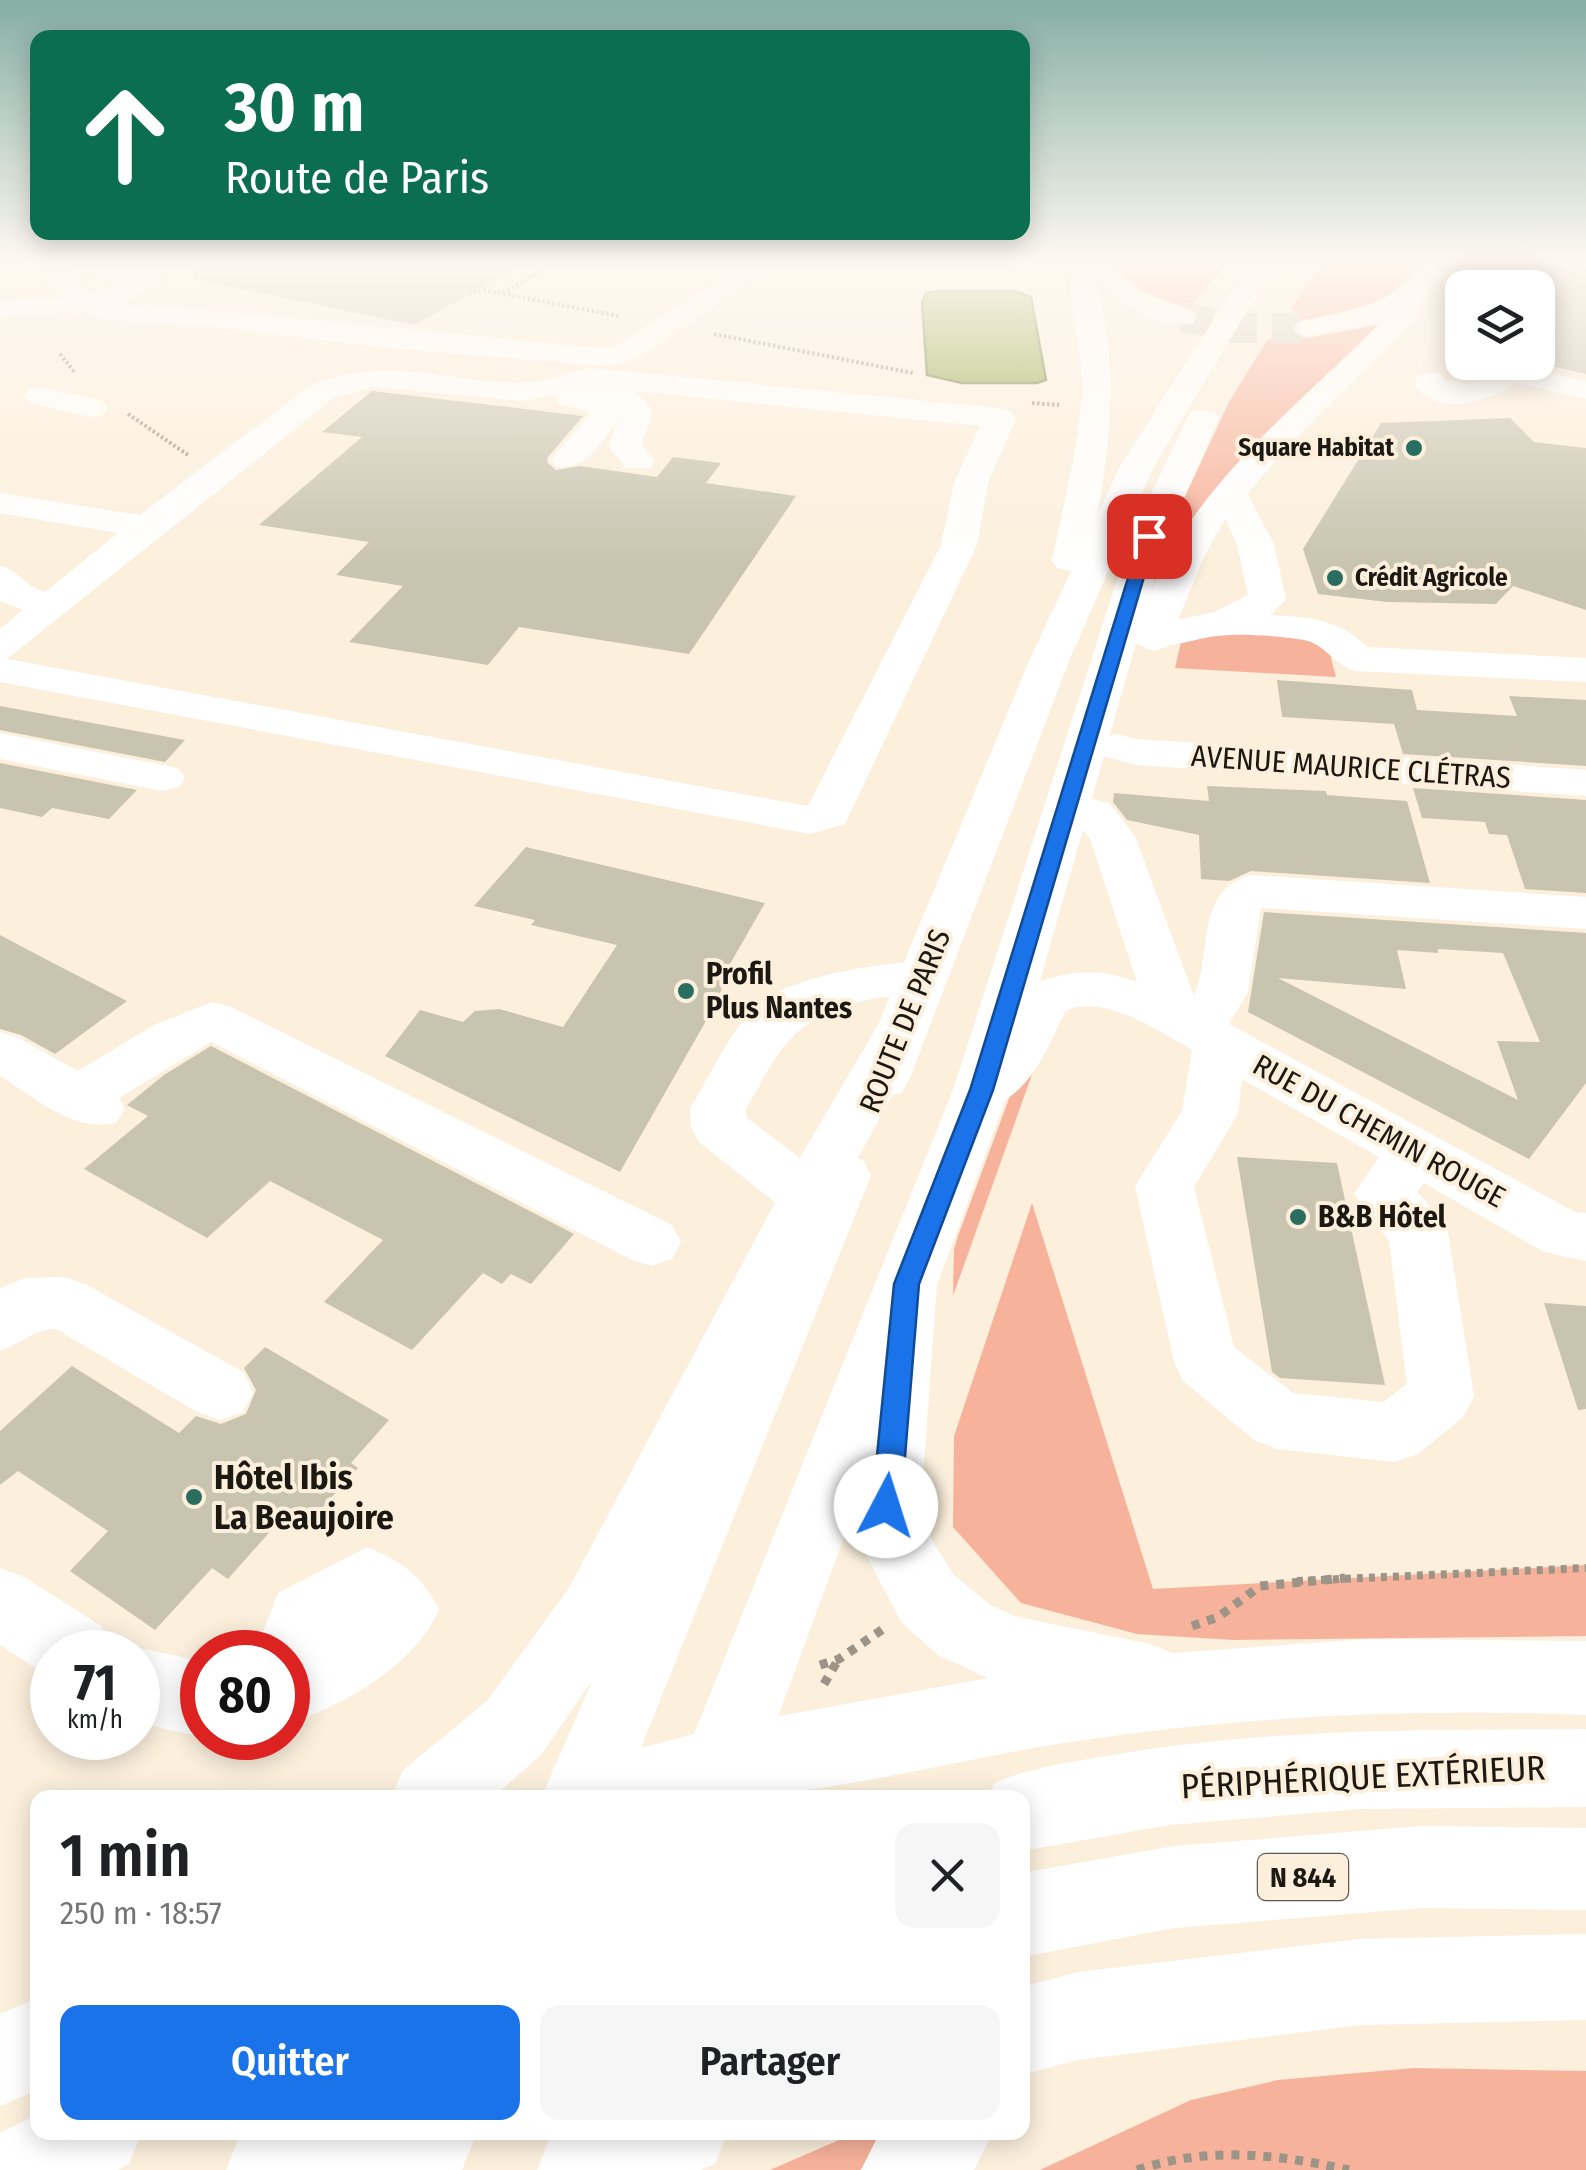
<!DOCTYPE html>
<html lang="fr">
<head>
<meta charset="utf-8">
<style>
	body { margin:0; font-family:"Fira Sans Condensed",sans-serif; background:#f6f6f6; color:#202124; height:100vh; display:flex; flex-direction:column; font-size:38px; white-space:nowrap }
	* { box-sizing:border-box; margin:0 }
	p { font-size:32px; color:#757577 }
	.icon { flex:none; width:55px; height:55px; fill:none; stroke:currentColor; stroke-width:2; stroke-linecap:round; stroke-linejoin:round }
	.map { position:relative; flex:1; overflow:hidden }
	.panel { position:absolute; left:30px; top:1790px; width:1000px; height:350px; display:flex; flex-direction:column; background:#fff; border-radius:20px; box-shadow:0 5px 25px #0003 }
	.panel>* { flex:none }
	.banner { position:absolute; left:30px; top:30px; width:1000px; height:210px; border-radius:20px; box-shadow:0 5px 25px #0003; background:#0b6e4f; color:#fff; overflow:hidden }
	.controls { position:absolute; left:1445px; top:270px; display:grid; gap:20px }
	.controls a { display:grid; place-items:center; width:110px; height:110px; border-radius:20px; background:#fff; box-shadow:0 5px 25px #0003; font-size:50px }
	.speed { position:absolute; left:30px; top:1630px; display:flex; gap:20px; font-size:50px; font-weight:700; text-align:center }
	.speed>* { display:grid; place-content:center; width:130px; height:130px; border-radius:50%; background:#fff; box-shadow:0 5px 25px #0003; line-height:1 }
	.speed small { font-size:25px; font-weight:400 }
	.speed .limit { border:15px solid #d22; background:#fff; color:#111 }
	.pin { position:absolute; display:grid; place-items:center; width:85px; height:85px; color:#fff; margin:-42px; border-radius:20px; box-shadow:0 5px 15px #0006 }
	.me { position:absolute; width:110px; margin:-55px; rotate:5deg; stroke-linejoin:round; filter:drop-shadow(0 0 8px #0008) }
	.turn { display:flex; align-items:center; gap:35px; height:210px; padding:0 30px; font-size:45px }
	.turn .icon { width:130px; height:130px; stroke-width:2.5 }
	.turn b { display:block; font-size:70px; line-height:85px }
	.round { display:grid; place-items:center; flex:none; width:105px; height:105px; border-radius:20px; background:#f6f6f6 }
	.headline { display:flex; align-items:center; justify-content:space-between; height:170px; padding:0 30px }
	h1 { font-size:60px; font-weight:600; line-height:75px }
	.action { display:flex; gap:20px; margin-top:auto; padding:20px 30px }
	.action a { flex:1; height:115px; border-radius:20px; background:#1a73e8; color:#fff; font-size:40px; font-weight:600; line-height:115px; text-align:center }
	.action a+a { background:#f6f6f6; color:#202124 }
	.map>svg:first-child { display:block }
</style>
</head>
<body>
<div class="map">
<svg width="1586" height="2170" viewBox="0 0 1586 2170">
	<rect width="100%" height="100%" fill="#fcf0dd"/>
	<path fill="#f7b29b" d="M1227 263 1187 311C1160 301 1126 294 1117 264Z
		M1325 263H1421C1386 305 1356 318 1302 320L1291 308Z
		M1378 325C1375 337 1350 358 1338 368 1276 421 1232 464 1188 533L1169 531 1229 402 1268 339 1308 338Z
		M1225 633 1300 634 1328 646 1336 677 1175 668 1181 642Z
		M1055 1010 953 1296 954 1249 958 1236 1037 1023Z
		M1032 1203 1153 1589 1586 1565V1636L1233 1640 1137 1634 1021 1603 953 1527 954 1436Z
		M1414 2068 1586 2071V2170H1040L1191 2100 1278 2080Z
		M855 2133H901L860 2170H770Z"/>
	<path fill="#92a43f" stroke="#6f7a32" stroke-width="2.5" d="M937 291H1015L1031 297 1046 380 1037 383H962L927 375 922 303 926 293Z"/>
	<path fill="#c8c4af" fill-rule="evenodd" d="M195 263H526L414 325 193 279Z
		M1538 263H1586V374L1538 363Z
		M372 391 583 416 548 457 547 462 556 470 580 466 657 477 673 457 721 463 706 483 796 496 689 654 519 627 488 665 349 642 403 586 336 575 369 542 259 525 362 437 322 432Z
		M1510 418 1534 442 1586 448V610L1513 586 1496 604 1387 602 1318 594 1303 549 1381 423Z
		M1277 680 1412 690 1417 710 1517 716 1509 696 1586 700V766L1403 754 1394 724 1282 717Z
		M0 706 185 740 165 762 0 730Z
		M0 763 137 790 109 819 52 808 42 817 0 808Z
		M1207 786 1326 791 1327 795 1407 801 1430 883 1251 871 1229 881 1201 879 1199 835 1127 820 1113 802 1114 793 1209 801Z
		M1413 788 1586 800V893L1525 889 1507 835 1489 834 1485 822 1422 818Z
		M526 847 765 903 726 971 719 998 620 1172 385 1056 420 1010 463 1022 475 1011 499 1009 563 1027 617 945 531 925 535 920 474 906Z
		M1264 912 1586 933V1083L1529 1159 1248 1012ZM1438 949 1503 953 1540 1042 1497 1041 1518 1100 1278 978 1406 989 1397 950 1438 953Z
		M0 935 53 963 127 1001 55 1054 21 1035 0 1029Z
		M211 1046 574 1234 531 1284 511 1274 502 1284 483 1273 412 1350 324 1302 383 1240 270 1181 207 1238 84 1169 148 1116 127 1105 164 1075Z
		M1237 1157 1337 1163 1385 1385 1280 1378 1272 1372Z
		M1544 1303 1586 1306V1409L1578 1410Z
		M265 1347 389 1420 351 1463 358 1468 303 1529 282 1518 228 1579 212 1568 155 1630 70 1571 108 1531 18 1471 0 1485V1431L72 1366 179 1433 196 1416 221 1424 246 1414 256 1390 244 1368Z"/>
	<g fill="none" stroke-linecap="round" stroke-linejoin="round">
		<path stroke="#dad0bf" stroke-width="30" stroke-dasharray="30 15" stroke-linecap="butt" d="M1183 317 1235 328H1308"/>
		<path stroke="#9c9486" stroke-width="4" stroke-dasharray="2.5 2.5" stroke-linecap="butt" d="M503 293 555 263
			M469 294 483 290 619 316
			M714 334 913 373
			M60 354 75 373
			M1032 403 1059 405
			M128 414 188 455"/>
		<path stroke="#9c9486" stroke-width="8" stroke-dasharray="6 6" stroke-linecap="butt" d="M1297 1581 1586 1568"/>
		<path stroke="#9c9486" stroke-width="9" stroke-dasharray="8 8" stroke-linecap="butt" d="M1192 1626 1218 1617 1260 1586 1345 1578
			M820 1665 839 1659 883 1629
			M824 1684 838 1660
			M1137 2170C1208 2146 1277 2154 1349 2170"/>
		<path fill="#fff" fill-rule="evenodd" d="M63 263H109L161 273 165 279 161 285 117 304C281 313 444 335 607 348L616 346 745 263H775L637 359 607 366 399 349 211 327 106 320 84 312 0 317V301L61 297 39 276ZM83 274 121 281 91 294 76 276Z
			M1511 364 1586 381V399L1516 383C1490 402 1438 417 1415 386L1418 373H1440L1445 381 1470 384Z
			M592 368 1000 408 1011 411 1016 418 988 483 977 545 845 824 810 834 0 682V629L23 610 0 601V566C18 570 26 587 45 592L118 533 0 513V493L140 515 312 384C394 355 443 383 523 383 546 383 569 372 592 368ZM372 387 523 401 556 395 559 405 584 410 589 415 551 459 556 466C585 473 603 440 619 419L608 446 626 468H650L655 461 641 444 651 420V408L635 391 980 426 954 483 941 545 808 806 7 659 334 398Z
			M40 387 103 401 108 408 103 415 92 417 29 403 24 396 29 389Z
			M1230 483 1242 486 1247 493 1274 544 1286 599 1270 615C1309 617 1339 619 1367 647L1586 658V682L1356 671C1334 666 1326 644 1304 640 1278 636 1243 633 1217 636 1191 639 1166 651 1140 644L1134 636 1140 628 1214 612 1248 595 1237 544 1213 493 1218 486Z
			M0 733 163 765 179 769 185 778 179 787 163 791 0 759Z
			M1117 734 1137 739 1586 770V796L1137 765 1102 756 1095 747 1102 738Z
			M1093 799 1109 803 1135 836 1194 996C1213 953 1194 890 1251 875L1586 897V929L1261 908 1248 992 1229 1024 1575 1212 1586 1213V1261L1544 1252 1424 1183 1417 1192 1439 1216 1448 1233 1474 1396 1464 1416 1418 1454 1394 1462 1278 1449 1254 1440 1183 1381 1174 1362 1135 1186 1182 1111 1192 1050C1157 1030 1105 994 1065 1011 1046 1053 1019 1121 961 1104L953 1090 961 1076 995 1047 1026 986C1067 971 1095 966 1137 982L1090 839 1070 813 1077 803ZM1242 1079 1379 1157 1354 1194 1389 1241 1407 1384 1383 1402 1293 1393 1234 1347 1194 1187 1238 1114Z
			M923 961 941 966 949 978 941 990C915 997 888 994 863 1001 789 1021 781 1048 746 1109L747 1118 829 1180 837 1196 829 1212 808 1219 787 1212 699 1142 691 1127 690 1109C708 1078 725 1043 747 1015 778 976 876 964 923 961Z
			M212 1002 231 1007 672 1225 681 1242 672 1259 651 1266 630 1259 211 1042 119 1098 125 1108 117 1122C75 1135 35 1097 0 1076V1032L19 1038 78 1071 154 1025Z
			M65 1277 87 1285 243 1372 253 1392 243 1412 220 1420 197 1412 56 1329C34 1329 21 1344 0 1351V1288L25 1278Z
			M367 1547C400 1560 424 1577 439 1610 414 1666 344 1705 288 1724V1652H255L278 1593Z
			M0 1568 26 1578 101 1626 112 1652H52V1679L0 1645Z
			M138 1648 202 1661V1737L138 1723V1652H128Z"/>
		<path fill="#fff" fill-rule="evenodd" d="M1069 263H1112L1124 277 1144 292 1193 311 1197 317 1193 323C1161 331 1113 301 1094 276 1119 355 1112 436 1097 516L1120 466 1250 263H1276L1154 466 1069 661 910 1078 902 1092 883 1098 864 1092 856 1078 1029 661 1071 571 1057 568 1052 560C1063 508 1083 429 1082 377 1082 353 1064 276 1069 263Z
			M1427 263H1453L1421 301 1414 321 1291 443 1225 519 1203 559 1167 647 1153 651 1136 643 1009 1090 748 1798H541L813 1176 821 1160 842 1154 863 1160 871 1176 641 1748 694 1734 953 1090 1131 536 1187 418 1192 411H1214L1219 418 1167 536 1151 591C1201 478 1297 407 1381 322L1308 337 1298 334 1294 328 1298 322C1350 309 1391 308 1427 263Z
			M385 2132H477L462 2170H369Z"/>
		<path fill="#fff" fill-rule="evenodd" d="M904 1008 923 1013 930 1026 836 1198 621 1638 541 1755 492 1798H391L403 1770 487 1701 569 1588 787 1180 885 1013Z
			M906 1258 928 1265 937 1283 921 1506 933 1542 954 1575 990 1605 1014 1616 1150 1644 1173 1653 1368 1639 1586 1641V1715C1415 1708 1246 1716 1077 1741 952 1759 827 1798 701 1798L692 1794 681 1766 692 1738 720 1727 988 1678 938 1655 902 1623 867 1557 851 1506 875 1283 884 1265Z
			M1586 1729V1807L1360 1809 1170 1825 1022 1851V1798H988L994 1783C1032 1767 1072 1762 1113 1755 1269 1728 1428 1730 1586 1729Z
			M1423 1826 1586 1828V1910L1423 1908 1174 1928 1022 1957V1873L1174 1846Z
			M1586 1934V2020L1360 2025 1078 2060 1022 2075V1987L1078 1972 1360 1939Z
			M38 1998V2090L0 2106V2014Z
			M38 2114V2132H142L129 2164 118 2170H0V2133Z
			M249 2132H394L381 2164 370 2170H226L239 2137Z
			M562 2132H728L715 2164 701 2170H537L550 2137Z
			M880 2132H993L974 2170H861Z"/>
	</g>
	<linearGradient id="sky" x2="0" y2="1"><stop stop-color="#85aea4"/><stop offset="0.46" stop-color="#fef8f0"/><stop offset="1" stop-color="#fef8f0" stop-opacity="0"/></linearGradient>
	<rect width="1586" height="566" fill="url(#sky)"/>
	<path fill="#1a73e8" stroke="#114b97" stroke-width="2.5" d="M1149 531 1156 536 993 1090 919 1284 901 1506 896 1516 886 1520 876 1516 872 1506 894 1284 970 1090 1141 536Z"/>
	<g fill="#2a6e61" stroke="#fcf0dd" stroke-width="4">
		<circle cx="1414" cy="448" r="10"/>
		<circle cx="1335" cy="578" r="10"/>
		<circle cx="686" cy="991" r="10"/>
		<circle cx="1298" cy="1217" r="10"/>
		<circle cx="194" cy="1497" r="10"/>
	</g>
	<g text-anchor="middle" dominant-baseline="central" stroke-width="8" stroke-linejoin="round" paint-order="stroke">
		<g font-size="25" font-weight="bold" fill="#1c1812" stroke="#fcf0dd" text-anchor="end">
			<text x="1394" y="448">Square Habitat</text>
			<text x="1355" y="578" text-anchor="start">Crédit Agricole</text>
		</g>
		<rect fill="#fcf0dd" stroke="#5f594f" stroke-width="2.5" x="1258" y="1854" width="90" height="46" rx="8"/>
		<g font-size="28" font-weight="bold" fill="#1c1812">
			<text x="1303" y="1877">N 844</text>
		</g>
		<g font-size="30" fill="#1c1812" stroke="#fcf0dd">
			<text transform="translate(1351 767) rotate(4)">AVENUE MAURICE CLÉTRAS</text>
			<text transform="translate(905 1021) rotate(-68)">ROUTE DE PARIS</text>
			<text transform="translate(1379 1131) rotate(29)">RUE DU CHEMIN ROUGE</text>
		</g>
		<g font-size="30" font-weight="bold" fill="#1c1812" stroke="#fcf0dd" text-anchor="start">
			<text x="706" y="974">Profil<tspan x="706" dy="34">Plus Nantes</tspan></text>
			<text x="1318" y="1217">B&amp;B Hôtel</text>
		</g>
		<g font-size="35" font-weight="bold" fill="#1c1812" stroke="#fcf0dd" text-anchor="start">
			<text x="214" y="1477">Hôtel Ibis<tspan x="214" dy="40">La Beaujoire</tspan></text>
		</g>
		<g font-size="35" fill="#1c1812" stroke="#fcf0dd">
			<text transform="translate(1363 1777) rotate(-3)">PÉRIPHÉRIQUE EXTÉRIEUR</text>
		</g>
	</g>
</svg>
<div class="controls">
<a><svg class="icon" aria-label="layers" viewBox="0 0 24 24"><path d="M12 4l9 5-9 5-9-5zM3 14l9 5 9-5"/></svg></a>
</div>
<div class="speed"><div>71<small>km/h</small></div><div class="limit">80</div></div>
<div class="pin" style="left:1149px;top:536px;background:#d93025"><svg class="icon" aria-label="arrive" viewBox="0 0 24 24"><path d="M6 21V4h12l-3 4 3 4H6"/></svg></div>
<svg class="me" style="left:886px;top:1506px" viewBox="-20 -20 40 40"><circle r="19" fill="#fff"/><path d="M0-13L10 11 0 6-10 11z" fill="#1a73e8"/></svg>
<div class="banner">
<div class="turn"><svg class="icon" aria-label="ahead" viewBox="0 0 24 24"><path d="M12 20V5M6 11l6-6 6 6"/></svg><div><b>30 m</b>Route de Paris</div></div>
</div>
<section class="panel">
<div class="headline"><div><h1>1 min</h1><p>250 m · 18:57</p></div><a class="round"><svg class="icon" aria-label="close" viewBox="0 0 24 24"><path d="M6 6l12 12M18 6L6 18"/></svg></a></div>
<div class="action"><a>Quitter</a><a>Partager</a></div>
</section>
</div>
</body>
</html>
